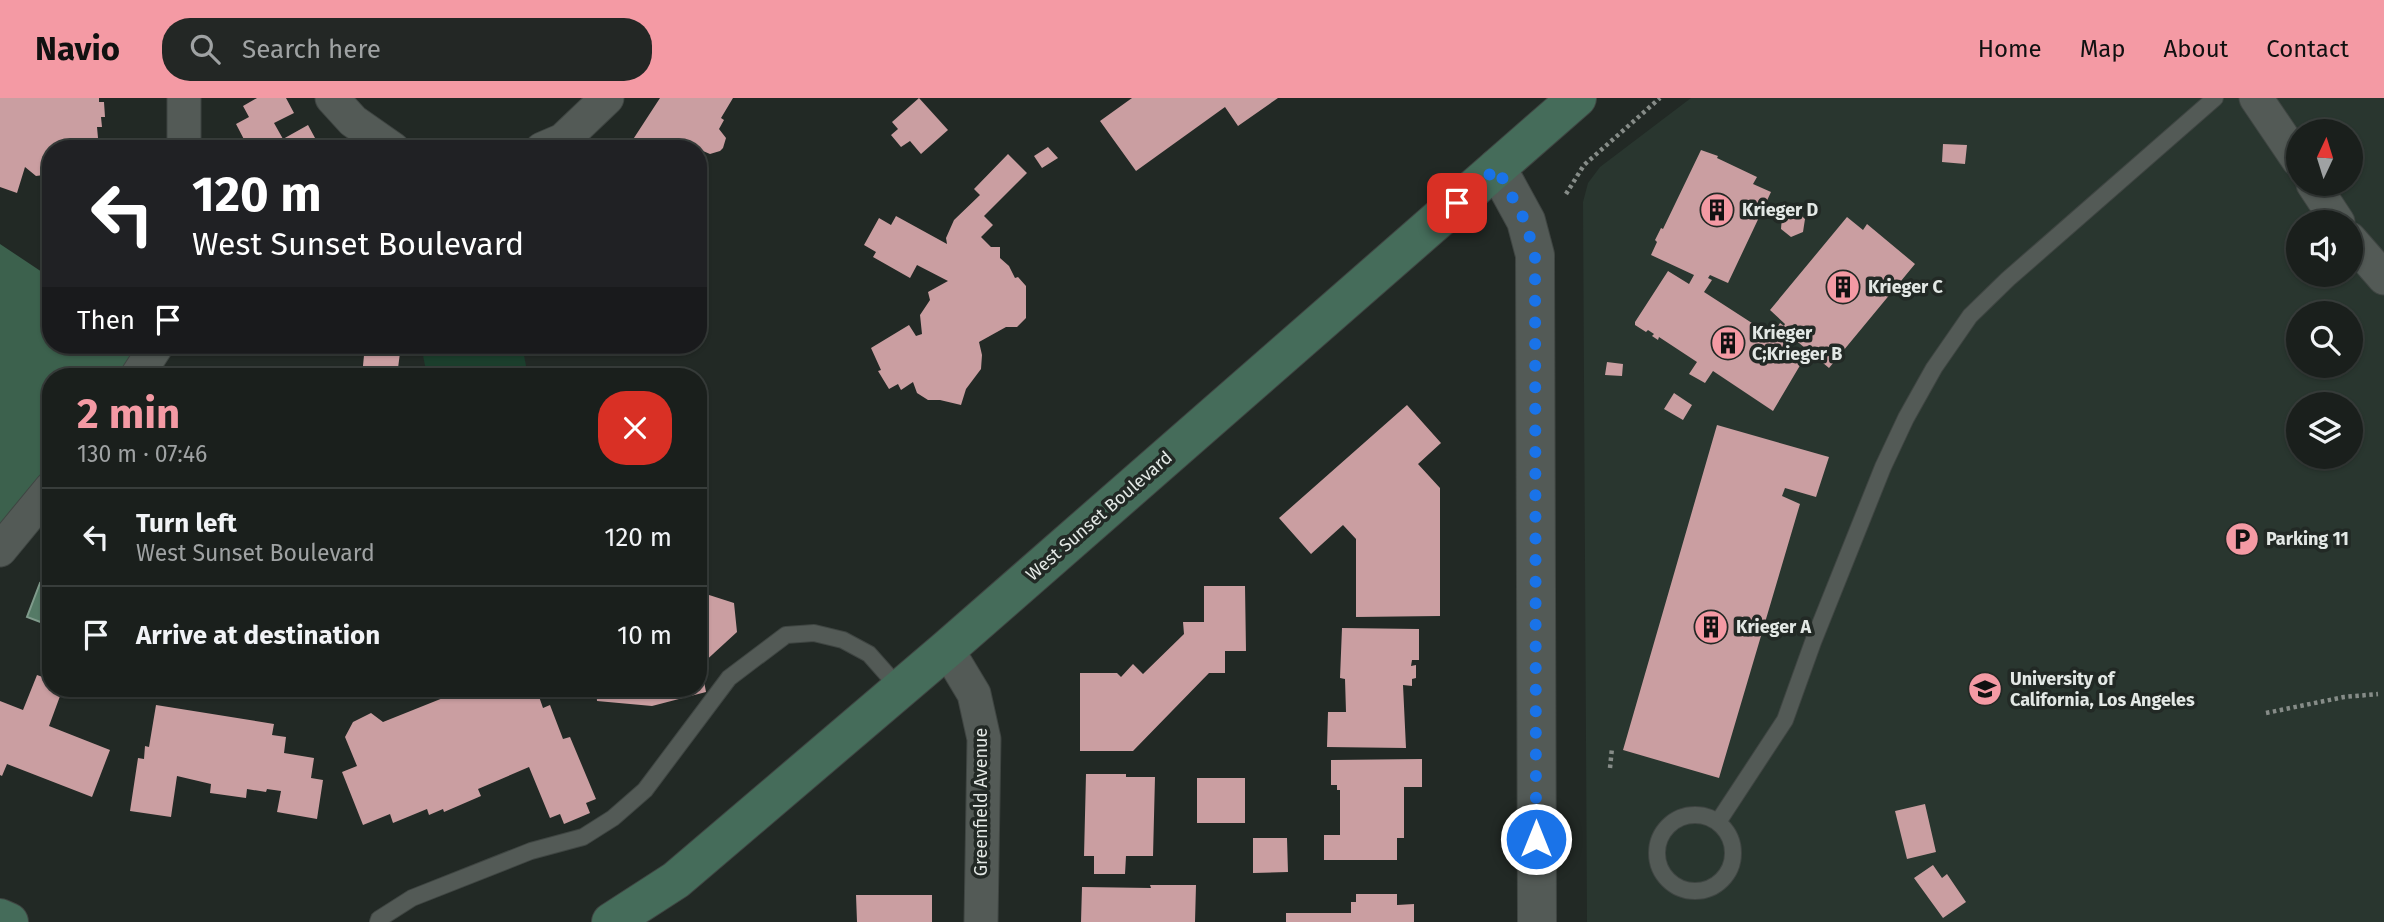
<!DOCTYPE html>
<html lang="en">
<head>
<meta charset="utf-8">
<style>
	body { margin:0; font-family:"Fira Sans",sans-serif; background:#232725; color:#f1f3f6; height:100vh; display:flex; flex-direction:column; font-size:26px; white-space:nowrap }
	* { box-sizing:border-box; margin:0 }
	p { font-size:23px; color:#9fa2a3 }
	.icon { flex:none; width:38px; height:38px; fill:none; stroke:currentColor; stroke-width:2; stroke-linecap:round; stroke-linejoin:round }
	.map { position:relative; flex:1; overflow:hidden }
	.sheet { position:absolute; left:42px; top:270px; width:665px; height:329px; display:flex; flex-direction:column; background:#1a1f1c; border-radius:28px; box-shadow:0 2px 5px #0004,0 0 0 2px #383d3b }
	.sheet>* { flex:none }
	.guide { position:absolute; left:42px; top:42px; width:665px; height:214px; border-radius:28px; box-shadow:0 2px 5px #0004,0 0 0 2px #383d3b; background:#202124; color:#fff; overflow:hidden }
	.needle { width:46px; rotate:4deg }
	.buttons { position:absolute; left:2286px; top:21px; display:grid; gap:14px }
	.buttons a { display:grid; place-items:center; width:77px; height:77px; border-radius:50%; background:#1a1f1c; box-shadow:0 2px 5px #0004,0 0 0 2px #383d3b; font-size:35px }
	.pin { position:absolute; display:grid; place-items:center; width:60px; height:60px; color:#fff; margin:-30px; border-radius:14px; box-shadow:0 4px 10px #0006 }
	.me { position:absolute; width:77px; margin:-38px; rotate:0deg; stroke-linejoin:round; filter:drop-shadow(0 0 5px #0008) }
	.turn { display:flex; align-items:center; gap:24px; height:147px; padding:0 35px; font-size:32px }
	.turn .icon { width:91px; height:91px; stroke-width:2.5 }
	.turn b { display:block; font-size:49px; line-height:60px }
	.then { display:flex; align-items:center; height:66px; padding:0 35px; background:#0003; gap:14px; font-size:26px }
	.round { display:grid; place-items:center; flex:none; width:74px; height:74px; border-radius:28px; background:#232725 }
	.headline { display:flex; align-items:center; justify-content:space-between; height:119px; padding:0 35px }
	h1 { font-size:42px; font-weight:700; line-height:52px; color:#f49aa4 }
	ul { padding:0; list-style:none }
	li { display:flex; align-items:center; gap:21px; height:98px; padding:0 35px; border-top:2px solid #383d3b }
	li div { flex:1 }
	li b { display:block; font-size:26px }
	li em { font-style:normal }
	header { display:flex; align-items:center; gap:42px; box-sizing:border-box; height:98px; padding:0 35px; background:#f49aa4; color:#111 }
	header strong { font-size:33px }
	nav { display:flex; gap:38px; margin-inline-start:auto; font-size:24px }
	.search { width:490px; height:63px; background:#232725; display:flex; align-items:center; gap:18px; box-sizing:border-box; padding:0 24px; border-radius:28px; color:#9fa2a3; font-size:26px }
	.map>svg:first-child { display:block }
</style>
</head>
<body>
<header>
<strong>Navio</strong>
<div class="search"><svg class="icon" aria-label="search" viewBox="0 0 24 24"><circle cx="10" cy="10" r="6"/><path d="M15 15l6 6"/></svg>Search here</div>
<nav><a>Home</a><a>Map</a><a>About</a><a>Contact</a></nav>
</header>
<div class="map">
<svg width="2384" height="824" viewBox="0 0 2384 824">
	<rect width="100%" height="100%" fill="#222925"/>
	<path fill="#29362f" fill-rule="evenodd" d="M1691 0H2384V824H1587L1583 104 1588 85 1600 69ZM2298 33H2350V86H2298ZM2298 124H2350V177H2298ZM2298 215H2350V268H2298ZM2298 306H2350V359H2298Z"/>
	<path fill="#1b3e2c" d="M421 247H522L528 278H427Z"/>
	<path fill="#3c614d" d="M0 146 51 180V247H153L137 278H51V390L0 452Z"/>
	<path fill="#557a66" stroke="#809b8c" stroke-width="2" d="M40 485 51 490V528L27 519Z"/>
	<path fill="#ca9ea1" d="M0 0H99V4H104L105 19H101L102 29H97L99 51H51V76L36 78 25 69 17 95 0 89Z
		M257 0H286L294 15 274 25 283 41 308 27 321 51H249L236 26 249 19 243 8Z
		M660 0H733L721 20 724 22 719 31 726 40 723 50 720 53 710 56 703 53 700 60 698 51H643L632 43Z
		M919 0 948 32 921 56 910 43 901 49 891 37 898 31 892 24Z
		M1132 0H1278L1238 28 1225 9 1136 73 1100 23Z
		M1943 46 1967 47 1965 66 1942 64Z
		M1048 49 1058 60 1042 70 1034 58Z
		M1701 52 1718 58 1717 60 1757 79 1753 86 1771 94 1728 185 1710 177 1708 180 1712 182 1704 194 1772 238 1780 225 1784 228 1785 226 1770 212 1847 119 1863 132 1867 126 1915 166 1829 270 1793 240 1786 248 1805 259 1773 313 1713 273 1705 285 1689 276 1697 264 1659 239 1658 242 1652 238 1654 236 1648 232 1646 234 1635 227V224L1668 173 1689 186 1694 177 1651 157 1657 144 1655 142 1661 130 1663 131Z
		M1008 56 1027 75 984 118 993 127 981 139 991 149H1000V160L1009 168 1015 180 1018 179 1026 188V220L1017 229H1006L979 244 982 257 981 271 966 291 961 307 940 302H928L917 295 913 284 901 292 898 286 889 291 878 273 881 272 871 250 909 227 916 238 922 236 920 217 930 202 928 194 948 183 917 167 910 180 873 159 876 154 864 147 879 120 891 127 896 118 947 146 946 140 954 122 980 97 974 91Z
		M1795 112 1805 121 1803 134 1791 139 1781 131 1782 118Z
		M365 247H401L397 278H362Z
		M1607 264 1623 266 1622 278 1605 277Z
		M1674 295 1692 307 1683 322 1664 311Z
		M1407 307 1441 345 1418 366 1440 390V518L1356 519V441L1343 427 1311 456 1279 420Z
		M1717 327 1829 359 1816 399 1785 390 1782 398 1800 406 1719 680 1623 652Z
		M698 479 706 496 734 505 737 534 701 567 706 594 652 608 597 603 596 590H698Z
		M1204 488H1245L1246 553H1225V575H1209L1133 653H1080V575H1117L1121 579 1133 566 1143 576 1184 536 1183 524H1204Z
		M1342 530 1419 531V562H1412L1411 568 1416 567V580L1412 581V588L1403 587 1406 650 1327 649 1328 614H1346L1345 581 1340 580Z
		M37 577 51 582V590H63L49 628 110 652 92 699 7 666 2 678 0 677V603L23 612Z
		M460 590H510L513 598 536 590 543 610 550 607 563 641 570 639 596 701 586 705 590 715 564 726 560 716 550 720 529 669 478 691 481 698 444 714 443 711 429 717 427 711 393 725 390 716 363 727 342 674 357 668 345 639 353 624 371 615 383 624 458 594Z
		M156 607 274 626 272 637 286 639 284 655 314 660 311 680 323 682 317 721 277 714 281 693 267 691 266 694 247 691 246 700 210 695 211 686 177 678 171 719 130 713 138 660 144 661 145 648 149 649Z
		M1422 661V689H1404V740H1397V762H1324V737H1340V692H1337V687H1331V662Z
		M1086 676H1126V679H1155L1153 758H1126L1125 776H1094V758H1084Z
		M1197 680H1245V725H1197Z
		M1925 706 1936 754 1907 761 1895 713Z
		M1253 740H1287L1288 774 1253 775Z
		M1933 767 1942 780 1947 776 1966 804 1943 820 1914 780Z
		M1150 787H1196L1195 824H1081L1082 789 1151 790Z
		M1356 796H1397V807L1414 806V824H1286V815H1351V804H1356Z
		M856 797H932V824H857Z"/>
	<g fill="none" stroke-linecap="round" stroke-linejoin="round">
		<g stroke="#3f4542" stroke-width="18">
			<path id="service" d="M1657 755a38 38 0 1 1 76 0a38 38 0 1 1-76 0Z
				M1718 724 1785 622 1813 544 1883 369 1906 320 1934 270 1970 218 2008 181 2215 0
				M378 824 379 821 412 800 531 753 583 739 613 720 645 692 729 580 786 537 814 535 843 542 869 556 900 591"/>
		</g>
		<g stroke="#3f4542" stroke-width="35">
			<path id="minor" d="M184 0V51
				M332 0 353 23 393 51
				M2256 0 2298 62
				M542 51 563 42 607 0
				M2313 86 2338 124
				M2350 141 2384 180
				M137 278 157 247
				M0 452 51 390
				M947 551 974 596 984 641 981 824"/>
		</g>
		<g stroke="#3f4542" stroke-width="40">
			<path id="tertiary" d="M1497 70 1526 123 1535 157 1537 824"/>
		</g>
		<g stroke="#3f4542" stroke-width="40">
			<path id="secondary" d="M0 820 9 824
				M611 824 676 782 947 551 1577 0"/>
		</g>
		<path stroke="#868c88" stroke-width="4.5" stroke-dasharray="3.5 3.5" stroke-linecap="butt" d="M1566 96 1584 67 1660 0
			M2266 615 2344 599 2378 596
			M1610 670 1612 650"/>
		<use href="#service" stroke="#535a56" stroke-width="16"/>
		<use href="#minor" stroke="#535a56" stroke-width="33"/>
		<use href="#tertiary" stroke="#535a56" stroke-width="38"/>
		<use href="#secondary" stroke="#456c5a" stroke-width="38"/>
	</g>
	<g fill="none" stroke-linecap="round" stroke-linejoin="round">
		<path stroke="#1a73e8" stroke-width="12" stroke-dasharray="0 21.6" d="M1457 105 1497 70 1525 123 1535 157 1536 741"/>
	</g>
	<defs>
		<g id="building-disc" transform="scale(1.75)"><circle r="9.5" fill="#f49aa4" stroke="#222925"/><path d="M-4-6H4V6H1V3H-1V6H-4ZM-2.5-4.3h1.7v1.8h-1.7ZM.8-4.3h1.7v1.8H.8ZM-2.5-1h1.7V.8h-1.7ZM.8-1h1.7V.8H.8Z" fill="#111"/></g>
		<g id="parking-disc" transform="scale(1.75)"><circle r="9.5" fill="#f49aa4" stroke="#222925"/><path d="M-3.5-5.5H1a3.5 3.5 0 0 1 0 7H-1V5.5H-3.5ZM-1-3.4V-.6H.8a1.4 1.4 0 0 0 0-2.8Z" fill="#111"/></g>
		<g id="university-disc" transform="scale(1.75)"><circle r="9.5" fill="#f49aa4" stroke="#222925"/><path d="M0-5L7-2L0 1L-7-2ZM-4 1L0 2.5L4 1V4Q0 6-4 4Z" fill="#111"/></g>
	</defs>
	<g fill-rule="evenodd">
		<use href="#building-disc" x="1717" y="112"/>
		<use href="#building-disc" x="1843" y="189"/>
		<use href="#building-disc" x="1728" y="245"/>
		<use href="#parking-disc" x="2242" y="441"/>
		<use href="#building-disc" x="1711" y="529"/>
		<use href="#university-disc" x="1985" y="591"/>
	</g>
	<g text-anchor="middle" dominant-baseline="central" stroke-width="7" stroke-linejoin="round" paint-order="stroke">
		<g font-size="18" font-weight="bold" fill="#e3e8e5" stroke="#222925" text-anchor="start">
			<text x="1742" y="112">Krieger D</text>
			<text x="1868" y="189">Krieger C</text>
			<text x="1752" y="235">Krieger<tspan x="1752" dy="21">C;Krieger B</tspan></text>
			<text x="2266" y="441">Parking 11</text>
			<text x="1736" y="529">Krieger A</text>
			<text x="2010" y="581">University of<tspan x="2010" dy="21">California, Los Angeles</tspan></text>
		</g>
		<g font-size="18" fill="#e3e8e5" stroke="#222925">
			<text transform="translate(1099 418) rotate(-41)">West Sunset Boulevard</text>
			<text transform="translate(981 704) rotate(-90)">Greenfield Avenue</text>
		</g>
	</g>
</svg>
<div class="buttons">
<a><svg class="needle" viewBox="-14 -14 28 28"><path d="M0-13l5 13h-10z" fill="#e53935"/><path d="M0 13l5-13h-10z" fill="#9fa2a3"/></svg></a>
<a><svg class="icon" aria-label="sound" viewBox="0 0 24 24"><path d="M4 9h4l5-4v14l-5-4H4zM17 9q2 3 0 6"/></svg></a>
<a><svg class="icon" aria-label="search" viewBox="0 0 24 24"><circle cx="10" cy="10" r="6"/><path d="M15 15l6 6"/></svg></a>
<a><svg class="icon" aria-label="layers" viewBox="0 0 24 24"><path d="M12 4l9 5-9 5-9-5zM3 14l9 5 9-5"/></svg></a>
</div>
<div class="pin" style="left:1457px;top:105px;background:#d93025"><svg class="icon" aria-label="arrive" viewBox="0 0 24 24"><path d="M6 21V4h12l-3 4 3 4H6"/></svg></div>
<svg class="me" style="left:1536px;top:741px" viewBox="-20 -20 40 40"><circle r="17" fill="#1a73e8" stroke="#fff" stroke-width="3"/><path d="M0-11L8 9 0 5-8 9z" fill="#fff"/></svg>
<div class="guide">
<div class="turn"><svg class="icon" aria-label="left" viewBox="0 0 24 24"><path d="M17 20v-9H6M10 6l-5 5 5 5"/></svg><div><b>120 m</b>West Sunset Boulevard</div></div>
<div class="then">Then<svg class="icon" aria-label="arrive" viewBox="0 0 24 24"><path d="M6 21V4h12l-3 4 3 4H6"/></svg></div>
</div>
<section class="sheet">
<div class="headline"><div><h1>2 min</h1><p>130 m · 07:46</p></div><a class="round" style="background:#d93025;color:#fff"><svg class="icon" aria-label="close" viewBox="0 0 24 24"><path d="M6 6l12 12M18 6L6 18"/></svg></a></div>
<ul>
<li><svg class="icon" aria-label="left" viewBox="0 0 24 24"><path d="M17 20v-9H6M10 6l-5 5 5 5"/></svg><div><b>Turn left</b><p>West Sunset Boulevard</p></div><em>120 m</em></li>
<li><svg class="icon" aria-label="arrive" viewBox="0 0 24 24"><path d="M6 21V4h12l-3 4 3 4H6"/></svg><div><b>Arrive at destination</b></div><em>10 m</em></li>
</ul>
</section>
</div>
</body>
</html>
